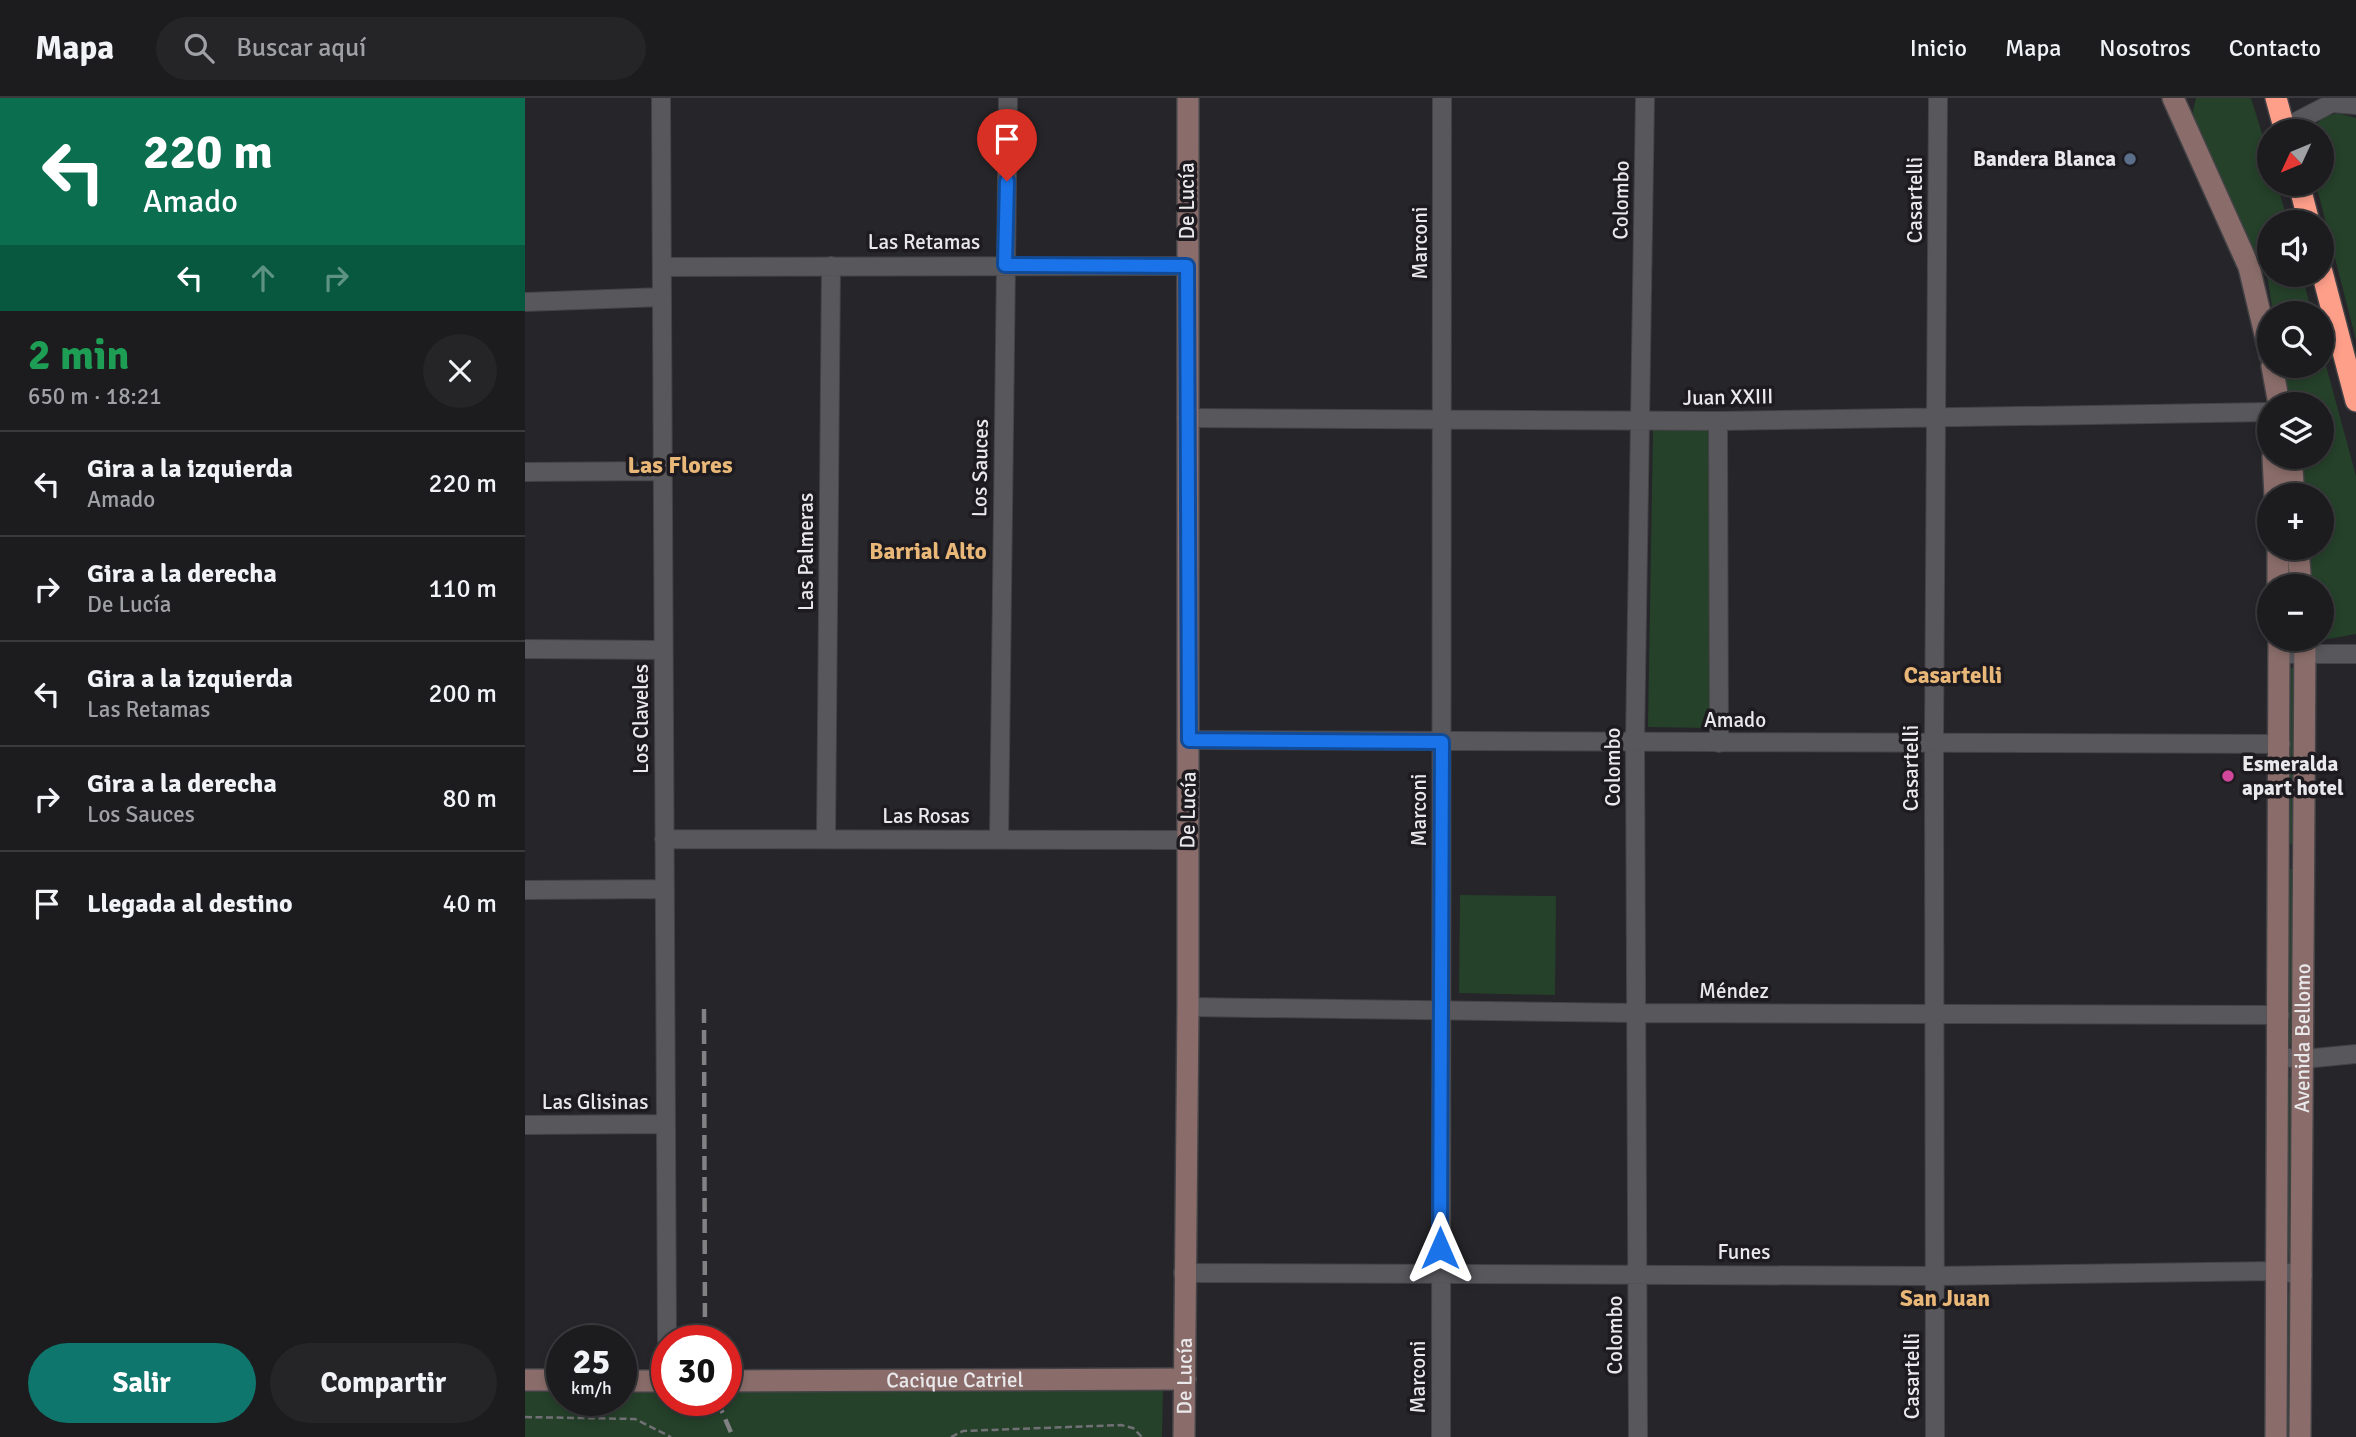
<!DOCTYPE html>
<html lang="es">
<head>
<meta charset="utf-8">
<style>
	body { margin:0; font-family:Signika,sans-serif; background:#252528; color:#f1f3f6; height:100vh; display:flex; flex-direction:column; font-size:26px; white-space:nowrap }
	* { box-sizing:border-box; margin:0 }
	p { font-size:23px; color:#a0a1a4 }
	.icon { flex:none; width:38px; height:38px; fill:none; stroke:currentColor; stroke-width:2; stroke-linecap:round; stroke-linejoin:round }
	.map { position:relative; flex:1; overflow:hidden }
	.panel { display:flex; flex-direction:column; background:#1c1c1f; width:525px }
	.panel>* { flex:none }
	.top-card { background:#0b6e4f; color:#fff; overflow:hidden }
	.needle { width:46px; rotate:226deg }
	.buttons { position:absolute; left:1732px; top:21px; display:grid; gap:14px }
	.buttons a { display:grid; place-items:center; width:77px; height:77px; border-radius:50%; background:#1c1c1f; box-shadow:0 4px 10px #0003,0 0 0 2px #3a3a3d; font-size:35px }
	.speed { position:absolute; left:21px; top:1227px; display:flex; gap:14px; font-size:35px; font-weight:700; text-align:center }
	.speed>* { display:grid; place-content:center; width:91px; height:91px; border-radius:50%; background:#1c1c1f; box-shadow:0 4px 10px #0003,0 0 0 2px #3a3a3d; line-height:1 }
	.speed small { font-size:18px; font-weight:400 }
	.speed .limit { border:10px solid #d22; background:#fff; color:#111 }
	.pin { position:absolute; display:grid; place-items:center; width:60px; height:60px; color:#fff; margin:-72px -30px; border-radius:50% 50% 50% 0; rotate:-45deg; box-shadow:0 0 7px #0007 }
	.pin .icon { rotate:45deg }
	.me { position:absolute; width:77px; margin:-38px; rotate:0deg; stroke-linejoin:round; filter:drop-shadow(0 0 5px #0008) }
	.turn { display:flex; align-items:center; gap:24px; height:147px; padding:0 28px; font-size:32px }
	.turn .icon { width:91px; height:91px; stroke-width:2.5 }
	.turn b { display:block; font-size:49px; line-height:60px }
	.lanes { display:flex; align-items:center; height:66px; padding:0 28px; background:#0003; justify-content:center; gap:35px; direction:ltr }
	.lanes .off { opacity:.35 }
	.round { display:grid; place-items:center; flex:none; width:74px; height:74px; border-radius:37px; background:#252528 }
	.headline { display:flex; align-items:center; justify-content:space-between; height:119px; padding:0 28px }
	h1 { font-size:42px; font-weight:800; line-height:52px; color:#1e9e55 }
	.cta { display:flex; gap:14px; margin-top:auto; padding:14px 28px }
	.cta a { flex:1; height:80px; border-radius:42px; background:#0f766e; color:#fff; font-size:28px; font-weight:800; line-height:80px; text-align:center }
	.cta a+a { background:#252528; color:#f1f3f6 }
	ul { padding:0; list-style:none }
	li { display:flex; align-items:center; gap:21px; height:105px; padding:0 28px; border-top:2px solid #3a3a3d }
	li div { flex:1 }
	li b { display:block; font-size:26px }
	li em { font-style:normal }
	header { display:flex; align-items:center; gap:42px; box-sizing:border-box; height:98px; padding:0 35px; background:#1c1c1f; border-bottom:2px solid #3a3a3d }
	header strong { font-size:33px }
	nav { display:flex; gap:38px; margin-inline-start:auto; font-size:24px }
	.search { width:490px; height:63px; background:#252528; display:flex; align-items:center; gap:18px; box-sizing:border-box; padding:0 24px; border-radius:38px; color:#a0a1a4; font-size:26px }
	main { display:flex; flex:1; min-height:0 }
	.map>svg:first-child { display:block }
</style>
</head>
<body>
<header>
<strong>Mapa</strong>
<div class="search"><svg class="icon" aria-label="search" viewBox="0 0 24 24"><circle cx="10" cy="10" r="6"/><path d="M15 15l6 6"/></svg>Buscar aquí</div>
<nav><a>Inicio</a><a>Mapa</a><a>Nosotros</a><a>Contacto</a></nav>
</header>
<main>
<section class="panel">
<div class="top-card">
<div class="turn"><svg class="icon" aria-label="left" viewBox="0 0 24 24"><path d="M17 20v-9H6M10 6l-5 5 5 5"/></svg><div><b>220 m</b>Amado</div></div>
<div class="lanes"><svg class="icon" aria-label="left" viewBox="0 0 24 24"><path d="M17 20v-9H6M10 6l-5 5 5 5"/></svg><svg class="icon off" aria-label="ahead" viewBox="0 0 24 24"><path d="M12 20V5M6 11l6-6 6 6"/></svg><svg class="icon off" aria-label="right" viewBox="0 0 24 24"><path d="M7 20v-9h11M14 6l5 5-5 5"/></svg></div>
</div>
<div class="headline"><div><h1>2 min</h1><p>650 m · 18:21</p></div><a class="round"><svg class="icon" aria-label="close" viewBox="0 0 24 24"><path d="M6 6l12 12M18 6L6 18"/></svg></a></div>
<ul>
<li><svg class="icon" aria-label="left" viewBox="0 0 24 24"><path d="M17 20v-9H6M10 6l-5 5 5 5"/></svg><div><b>Gira a la izquierda</b><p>Amado</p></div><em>220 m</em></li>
<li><svg class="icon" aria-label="right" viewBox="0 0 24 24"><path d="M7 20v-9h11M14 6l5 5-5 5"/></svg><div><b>Gira a la derecha</b><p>De Lucía</p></div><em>110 m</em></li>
<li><svg class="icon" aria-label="left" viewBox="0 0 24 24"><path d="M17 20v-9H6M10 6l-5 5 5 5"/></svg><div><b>Gira a la izquierda</b><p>Las Retamas</p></div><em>200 m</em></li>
<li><svg class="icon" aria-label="right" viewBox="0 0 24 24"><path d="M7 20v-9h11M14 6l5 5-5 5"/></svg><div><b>Gira a la derecha</b><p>Los Sauces</p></div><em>80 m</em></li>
<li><svg class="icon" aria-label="arrive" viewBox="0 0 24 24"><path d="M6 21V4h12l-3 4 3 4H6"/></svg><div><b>Llegada al destino</b></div><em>40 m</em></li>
</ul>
<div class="cta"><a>Salir</a><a>Compartir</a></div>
</section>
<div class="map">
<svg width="1831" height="1339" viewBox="0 0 1831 1339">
	<rect width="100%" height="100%" fill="#262529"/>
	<path fill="#25412a" d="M1671 0H1726L1745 61V86H1752L1763 124H1745V177H1777L1787 215H1748L1742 176 1712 127 1675 43 1668 13Z
		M1813 15 1831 20V242L1791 86H1797V33H1786L1798 19Z
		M1797 253 1831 378V536L1792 543 1797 541V488H1784L1782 450H1797V397H1780L1776 359H1797V306H1765L1757 268H1797Z
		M1128 331 1190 332 1185 630 1123 629Z
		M1763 570H1773V746H1763Z
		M1763 771H1773V947H1763Z
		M935 797 1031 798 1030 897 934 895Z
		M1760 980H1771V1156H1761Z
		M1758 1194H1768L1767 1339H1757Z
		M0 1292H37V1302H96V1292H142V1302H201V1292L638 1293 637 1339H0Z"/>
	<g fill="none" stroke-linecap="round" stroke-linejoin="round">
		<g stroke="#434246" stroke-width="20">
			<path id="street" d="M136 0 142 1242
				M1759 30 1807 5 1831 7
				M137 169 662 168
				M0 204 137 199
				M661 320 1193 323 1745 314
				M1193 323 1194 645
				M0 374 137 373
				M0 551 138 552
				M1754 556H1831
				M664 642 1756 646
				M139 741 662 742
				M301 741 306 168
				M474 741 483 0
				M0 792 140 791
				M663 909 1110 915 1755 917
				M1754 959 1779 961 1831 956
				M0 1027 141 1026
				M658 1175 1411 1178 1751 1173 1778 1177
				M916 1339 917 0
				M1113 1339 1110 645 1120 0
				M1410 1339 1409 644 1413 0"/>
		</g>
		<g stroke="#434246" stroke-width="24">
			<g id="secondary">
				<path d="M1648 0 1724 169 1745 257"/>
				<path d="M1747 268 1754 306"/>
				<path d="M1748 359 1750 397"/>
				<path d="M1766 359 1769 397"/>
				<path d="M1753 450V488"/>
				<path d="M1773 450 1776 488"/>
				<path d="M0 1282H37"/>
				<path d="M96 1283H142"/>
				<path id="s1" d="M201 1283 660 1281"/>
				<path id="s2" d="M659 1339 663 909V0"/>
				<path d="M1751 1339 1754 541"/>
				<path id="s3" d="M1775 1339 1780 541"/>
			</g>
		</g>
		<g stroke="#434246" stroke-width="24">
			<path id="highway" d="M1751 0 1760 33
				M1774 86 1784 124
				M1797 174 1831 303"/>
		</g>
		<path stroke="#717074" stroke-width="2.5" stroke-dasharray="7 3.5" stroke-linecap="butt" d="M0 1319 110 1321 146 1339
			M426 1339 438 1333 596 1327 608 1330 617 1339"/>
		<use href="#street" stroke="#58575c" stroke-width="18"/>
		<use href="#secondary" stroke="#8a6d6a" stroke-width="21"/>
		<use href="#highway" stroke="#fe9f8a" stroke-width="21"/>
		<path stroke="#828184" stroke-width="4.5" stroke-dasharray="14 7" stroke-linecap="butt" d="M179 911 180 1242
			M192 1302 208 1339"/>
	</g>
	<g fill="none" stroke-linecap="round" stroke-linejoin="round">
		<g stroke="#114b97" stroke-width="18">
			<path id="route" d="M482 83 480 167 662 168 664 642 917 644 915 1150"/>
		</g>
		<use href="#route" stroke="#1a73e8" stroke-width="12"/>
	</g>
	<circle fill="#5c6f8a" stroke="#1d1b20" stroke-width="2.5" cx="1605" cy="61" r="7"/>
	<circle fill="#d1479c" stroke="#1d1b20" stroke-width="2.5" cx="1703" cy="678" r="7"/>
	<g text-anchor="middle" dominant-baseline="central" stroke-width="7" stroke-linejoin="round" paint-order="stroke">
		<g font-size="21" font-weight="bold" fill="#e9e8eb" stroke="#1d1b20" text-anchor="end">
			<text x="1591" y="61">Bandera Blanca</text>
			<text x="1717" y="666" text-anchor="start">Esmeralda<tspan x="1717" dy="24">apart hotel</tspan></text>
		</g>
		<g font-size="21" fill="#e9e8eb" stroke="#1d1b20">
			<text transform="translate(1096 102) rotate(-89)">Colombo</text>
			<text transform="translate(1390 102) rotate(-90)">Casartelli</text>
			<text transform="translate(662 103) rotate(-90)">De Lucía</text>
			<text x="399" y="144">Las Retamas</text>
			<text transform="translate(895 145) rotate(-90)">Marconi</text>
			<text transform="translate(1203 299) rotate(-1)">Juan XXIII</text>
			<text transform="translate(455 370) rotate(-89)">Los Sauces</text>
			<text transform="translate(281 454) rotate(-90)">Las Palmeras</text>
			<text transform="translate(116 621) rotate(-90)">Los Claveles</text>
			<text x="1210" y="622">Amado</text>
			<text transform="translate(1088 669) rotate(-90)">Colombo</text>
			<text transform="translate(1386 670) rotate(-90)">Casartelli</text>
			<text transform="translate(663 712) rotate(-89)">De Lucía</text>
			<text transform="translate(894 712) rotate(-90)">Marconi</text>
			<text x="401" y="718">Las Rosas</text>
			<text x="1209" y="893">Méndez</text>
			<text stroke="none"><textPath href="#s3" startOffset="399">Avenida Bellomo</textPath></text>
			<text x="70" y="1004">Las Glisinas</text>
			<text x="1219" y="1154">Funes</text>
			<text transform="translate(1090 1237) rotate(-90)">Colombo</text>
			<text stroke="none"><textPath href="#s2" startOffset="61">De Lucía</textPath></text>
			<text transform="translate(1387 1278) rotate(-90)">Casartelli</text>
			<text transform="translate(893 1279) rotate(-90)">Marconi</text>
			<text stroke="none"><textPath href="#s1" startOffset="229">Cacique Catriel</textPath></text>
		</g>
		<g font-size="23" font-weight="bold" fill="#e9b777" stroke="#1d1b20">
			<text x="403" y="453">Barrial Alto</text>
			<text x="1428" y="577">Casartelli</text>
			<text x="1420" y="1200">San Juan</text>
		</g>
		<g font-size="24" font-weight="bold" fill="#e9b777" stroke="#1d1b20">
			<text x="155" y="367">Las Flores</text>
		</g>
	</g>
</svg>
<div class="buttons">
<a><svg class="needle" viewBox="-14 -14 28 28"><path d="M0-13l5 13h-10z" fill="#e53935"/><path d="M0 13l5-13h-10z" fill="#a0a1a4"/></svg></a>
<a><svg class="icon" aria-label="sound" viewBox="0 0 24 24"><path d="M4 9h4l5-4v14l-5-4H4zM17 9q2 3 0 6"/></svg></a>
<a><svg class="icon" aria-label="search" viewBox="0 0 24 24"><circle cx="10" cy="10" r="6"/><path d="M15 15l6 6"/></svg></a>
<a><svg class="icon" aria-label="layers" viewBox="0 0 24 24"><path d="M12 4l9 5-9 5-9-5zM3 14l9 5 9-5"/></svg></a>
<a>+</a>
<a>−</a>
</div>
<div class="speed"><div>25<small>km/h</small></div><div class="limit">30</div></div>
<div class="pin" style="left:482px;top:83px;background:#d93025"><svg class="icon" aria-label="arrive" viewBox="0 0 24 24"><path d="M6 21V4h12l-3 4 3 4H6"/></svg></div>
<svg class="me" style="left:915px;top:1150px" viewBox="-20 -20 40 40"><path d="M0-17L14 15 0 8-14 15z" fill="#1a73e8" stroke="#fff" stroke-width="4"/></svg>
</div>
</main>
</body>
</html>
